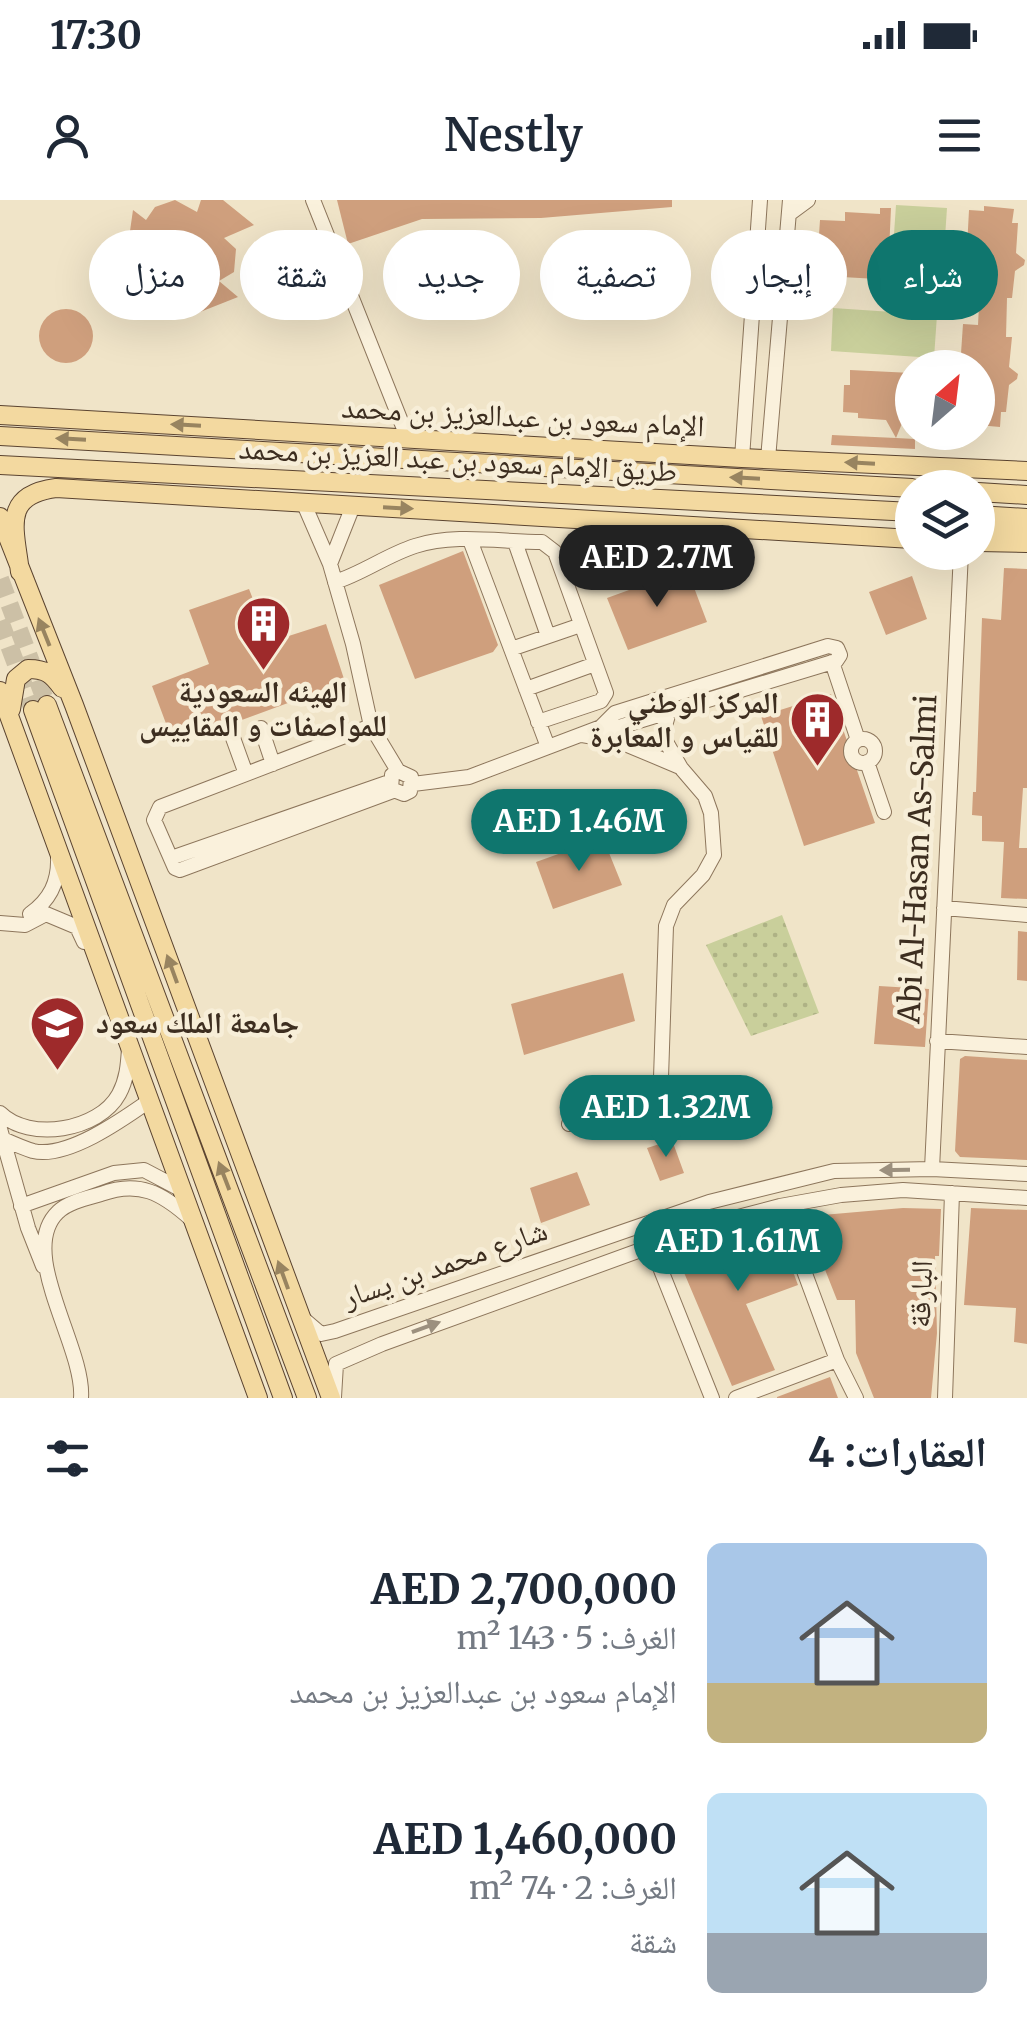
<!DOCTYPE html>
<html lang="ar">
<head>
<meta charset="utf-8">
<style>
	body { margin:0; font-family:Merriweather,"Noto Naskh Arabic",serif; background:#f6f6f7; color:#1f2937; direction:rtl; height:100vh; display:flex; flex-direction:column; font-size:38px; white-space:nowrap }
	* { box-sizing:border-box; margin:0 }
	p { font-size:32px; color:#747a83 }
	.icon { flex:none; width:55px; height:55px; fill:none; stroke:currentColor; stroke-width:2; stroke-linecap:round; stroke-linejoin:round }
	.map { position:relative; height:1198px; overflow:hidden; direction:ltr }
	.panel { display:flex; flex-direction:column; background:#fff; flex:1 }
	.panel>* { flex:none }
	.guide { position:absolute; left:30px; top:30px; width:968px; height:90px; direction:rtl; display:flex; gap:20px }
	.needle { width:65px; rotate:28deg }
	.buttons { position:absolute; left:895px; top:150px; display:grid; gap:20px }
	.buttons a { display:grid; place-items:center; width:100px; height:100px; border-radius:50%; background:#fff; box-shadow:0 10px 40px #0002; font-size:50px }
	.price { position:absolute; translate:-50% -85px; padding:0 22px; border-radius:35px; background:#0f766e; color:#fff; font-size:32px; line-height:65px; filter:drop-shadow(0 2px 5px #0008) }
	.price::after { content:''; position:absolute; left:50%; top:60px; width:30px; height:22px; margin-left:-15px; background:inherit; clip-path:polygon(0 0,100% 0,50% 100%) }
	.price.active { background:#222; color:#fff }
	ul { padding:0; list-style:none }
	li { display:flex; align-items:center; gap:30px; height:250px; padding:0 40px }
	li span { display:grid; place-items:center; flex:none; width:280px; height:200px; border-radius:15px; color:#555 }
	li>.icon { margin-inline-start:auto }
	span .icon { width:120px; height:120px; fill:#fffc; stroke-width:1 }
	li b { font-size:42px }
	h2 { display:flex; justify-content:space-between; align-items:center; height:120px; padding:0 40px; font-size:42px }
	.pill { padding:0 35px; border-radius:45px; background:#fff; box-shadow:0 10px 40px #0002; font-size:35px; line-height:90px }
	.pill.active { background:#0f766e; color:#fff }
	.status { display:flex; justify-content:space-between; align-items:center; height:70px; padding:0 50px; background:#fff; direction:ltr }
	.status svg { height:28px; fill:currentColor }
	header { display:flex; justify-content:space-between; align-items:center; height:130px; padding:0 40px; background:#fff; font-size:45px; font-weight:600 }
	.map>svg:first-child { display:block }
</style>
</head>
<body>
<div class="status"><b>17:30</b><svg viewBox="0 0 49 12"><path d="M0 12V9h3v3zM5 12V6h3v6zM10 12V3h3v9zM15 12V0h3v12zM26 1h20v11H26zM47 4h2v5h-2z"/></svg></div>
<header><svg class="icon" aria-label="menu" viewBox="0 0 24 24"><path d="M4 6h16M4 12h16M4 18h16"/></svg>Nestly<svg class="icon" aria-label="person" viewBox="0 0 24 24"><circle cx="12" cy="8" r="4"/><path d="M4 21q1-7 8-7t8 7"/></svg></header>
<div class="map">
<svg width="1027" height="1198" viewBox="0 0 1027 1198">
	<defs>
		<pattern id="garden-dots" width="8" height="8" patternUnits="userSpaceOnUse" patternTransform="scale(2.5)"><rect width="8" height="8" fill="#c9cf9b"/><path d="M2 2h.1M6 6h.1" fill="none" stroke="#aeb285" stroke-width="1.8" stroke-linecap="round"/></pattern>
	</defs>
	<rect width="100%" height="100%" fill="#f0e4c8"/>
	<path fill="#c9cf9b" d="M 896,5 L 947,8 L 940,111 L 889,107 Z
		M 833,108 L 937,115 L 934,158 L 831,151 Z"/>
	<path fill="url(#garden-dots)" d="M 782,715 L 819,813 L 751,836 L 706,745 Z"/>
	<path fill="#cf9f7d" d="M 175,0 L 197,12 L 201,0 L 223,0 L 254,25 L 224,38 L 236,49 L 234,72 L 219,81 L 238,97 L 185,118 L 187,87 L 173,89 L 164,99 L 142,84 L 151,63 L 124,73 L 133,10 L 146,20 L 155,7 Z
		M 337,0 L 672,0 L 672,7 L 541,18 L 422,19 L 348,44 Z
		M 984,6 L 1014,9 L 1012,23 L 1018,23 L 1016,53 L 1025,60 L 1024,65 L 1015,71 L 1012,98 L 1007,98 L 1006,137 L 1012,137 L 1009,167 L 1018,174 L 1017,179 L 1009,185 L 1006,212 L 1001,212 L 1000,227 L 978,225 L 978,168 L 960,168 L 963,124 L 978,125 L 979,105 L 964,104 L 969,10 L 984,11 Z
		M 880,8 L 891,8 L 887,96 L 876,96 L 877,79 L 825,76 L 824,94 L 815,93 L 820,20 L 845,21 L 845,12 L 880,14 Z
		M39 136a27 27 0 1 1 54 0a27 27 0 1 1-54 0Z
		M 850,170 L 912,173 L 912,221 L 903,221 L 896,238 L 915,239 L 915,249 L 831,245 L 832,235 L 896,238 L 886,220 L 858,218 L 858,213 L 843,212 L 844,185 L 850,185 Z
		M 463,351 L 498,445 L 493,452 L 415,479 L 379,385 Z
		M 1004,368 L 1027,369 L 1027,588 L 1023,588 L 1019,648 L 1027,648 L 1027,699 L 1001,698 L 1004,642 L 982,641 L 982,616 L 972,615 L 973,592 L 976,592 L 982,418 L 1001,420 Z
		M 687,369 L 707,422 L 628,450 L 607,398 Z
		M 912,376 L 927,419 L 886,435 L 869,392 Z
		M 249,389 L 270,442 L 326,424 L 345,482 L 174,545 L 152,486 L 209,464 L 189,410 Z
		M 831,494 L 875,623 L 804,646 L 761,516 Z
		M 603,638 L 622,685 L 553,709 L 536,662 Z
		M 1018,731 L 1027,732 L 1027,781 L 1017,780 Z
		M 623,773 L 635,821 L 524,855 L 511,804 Z
		M 879,786 L 929,789 L 925,847 L 874,844 Z
		M 965,856 L 1027,860 L 1027,960 L 960,957 L 955,951 L 960,859 Z
		M 672,940 L 684,973 L 660,981 L 647,948 Z
		M 577,972 L 590,1005 L 541,1023 L 530,988 Z
		M 903,1008 L 941,1009 L 939,1056 L 935,1056 L 937,1133 L 931,1198 L 874,1198 L 856,1153 L 855,1100 L 837,1100 L 820,1057 L 811,1016 Z
		M 971,1008 L 1027,1010 L 1027,1144 L 1014,1142 L 1016,1108 L 964,1105 Z
		M 759,1026 L 776,1026 L 798,1085 L 746,1104 L 775,1170 L 732,1186 L 677,1056 Z
		M 830,1177 L 838,1198 L 777,1198 L 777,1197 Z"/>
	<g fill="none" stroke-linecap="round" stroke-linejoin="round">
		<path stroke="#ccc0a6" stroke-width="18" stroke-dasharray="18 9" stroke-linecap="butt" d="M 0,379 L 47,505
			M 0,421 L 33,510"/>
		<defs>
			<path id="minor" d="M 313,0 L 408,239
				M 789,14 L 808,0
				M 742,258 L 760,0
				M 768,259 L 790,0
				M 304,304 L 330,364 L 353,444 L 371,526 L 398,571 L 411,577 L 410,591 L 404,594 L 391,589 L 392,575 L 398,571
				M 470,340 L 548,547
				M 515,342 L 548,436
				M 330,364 L 353,306
				M 335,382 C 363,373 387,355 415,346 C 455,333 501,342 542,342 L 555,352 L 558,360 L 606,493 L 601,501 L 538,522
				M 511,449 L 581,425
				M 832,462 L 858,540
				M 526,489 L 595,464
				M 371,526 L 160,607 L 154,620 L 175,668 L 180,670 L 393,591
				M 261,528 L 273,564
				M 582,535 L 618,541 L 680,567
				M 233,538 L 246,574
				M851 551a12 12 0 1 1 24 0a12 12 0 1 1-24 0Z
				M 867,562 L 884,612
				M 413,584 L 469,577 L 601,527 L 619,527 L 836,461 L 840,455 L 837,448 L 828,446 L 615,513 L 601,527
				M 171,658 L 389,582
				M 944,708 L 1027,715
				M 30,714 C 50,700 59,682 58,657
				M 0,723 L 25,725 L 46,714 L 77,727 L 84,742
				M 937,841 L 1027,847
				M 0,913 C 29,942 99,931 119,894 C 127,879 128,865 129,848
				M 569,924 C 598,916 651,912 661,878 L 666,726 L 674,705 L 703,675 L 714,655 L 711,613 L 705,596 L 681,568 L 665,540 L 664,529 L 669,512
				M 0,929 L 28,1028 L 43,1066
				M 3,939 C 12,943 23,948 33,951 C 67,959 122,920 149,901
				M 932,969 L 961,352
				M 21,1006 L 114,973 L 144,970 L 182,990
				M 780,1006 L 837,1160 L 856,1198
				M 651,1045 L 712,1198
				M 300,1116 L 321,1134 L 335,1131 L 709,1002 L 834,971 L 932,969 L 1027,974
				M 334,1197 L 336,1164 L 382,1144 L 715,1023 L 780,1006 L 841,995 L 903,990 L 1027,998
				M 81,1198 C 85,1147 16,1052 58,1012 C 68,1002 87,998 101,994 C 139,980 162,993 191,1019
				M 736,1198 L 837,1160
				M 945,1198 L 952,993"/>
			<path id="major" d="M 0,215 L 742,258 L 1027,271
				M 0,236 L 912,288
				M 0,265 L 912,312
				M 978,292 L 1027,295
				M 978,315 L 1027,318
				M 0,317 L 74,505 L 331,1198
				M 978,327 L 1027,333
				M 978,342 L 1027,343
				M 20,372 C 15,329 1,295 56,288 L 912,339
				M 0,491 L 258,1198
				M 47,505 L 307,1198
				M 11,509 L 16,479 L 28,469 C 46,469 52,474 62,488
				M 33,510 L 283,1198"/>
		</defs>
		<use href="#minor" stroke="#8d765c" stroke-width="16"/>
		<use href="#major" stroke="#5b4430" stroke-width="20"/>
		<use href="#minor" stroke="#faf1dc" stroke-width="14"/>
		<use href="#major" stroke="#f3d9a0" stroke-width="18"/>
	</g>
	<defs><path id="oneway-solid" d="M-6-.8H1V-3.2L6.5 0L1 3.2V.8H-6Z" transform="scale(2.5)"/></defs>
	<g fill="#988460">
		<use href="#oneway-solid" transform="translate(186 225) rotate(-177)"/>
		<use href="#oneway-solid" transform="translate(71 239) rotate(-177)"/>
		<use href="#oneway-solid" transform="translate(860 263) rotate(-177)"/>
		<use href="#oneway-solid" transform="translate(745 278) rotate(-177)"/>
		<use href="#oneway-solid" transform="translate(398 308) rotate(3)"/>
		<use href="#oneway-solid" transform="translate(44 432) rotate(-112)"/>
		<use href="#oneway-solid" transform="translate(172 769) rotate(-110)"/>
		<use href="#oneway-solid" transform="translate(224 976) rotate(-111)"/>
		<use href="#oneway-solid" transform="translate(283 1075) rotate(-110)"/>
	</g>
	<g fill="#9c907e">
		<use href="#oneway-solid" transform="translate(895 970) rotate(179)"/>
		<use href="#oneway-solid" transform="translate(426 1127) rotate(-20)"/>
	</g>
	<defs>
		<symbol id="building-pin" viewBox="-11 -11 22 30"><path d="M0 17L-7.5 6A9.5 9.5 0 1 1 7.5 6Z" fill="#9e2a2b" stroke="#f7eed8"/><path d="M-4-6H4V6H1V3H-1V6H-4ZM-2.5-4.3h1.7v1.8h-1.7ZM.8-4.3h1.7v1.8H.8ZM-2.5-1h1.7V.8h-1.7ZM.8-1h1.7V.8H.8Z" fill="#fff"/></symbol>
		<symbol id="university-pin" viewBox="-11 -11 22 30"><path d="M0 17L-7.5 6A9.5 9.5 0 1 1 7.5 6Z" fill="#9e2a2b" stroke="#f7eed8"/><path d="M0-5L7-2L0 1L-7-2ZM-4 1L0 2.5L4 1V4Q0 6-4 4Z" fill="#fff"/></symbol>
	</defs>
	<g fill-rule="evenodd">
		<use href="#building-pin" x="232" y="392" width="63" height="86"/>
		<use href="#building-pin" x="786" y="488" width="63" height="86"/>
		<use href="#university-pin" x="26" y="792" width="63" height="86"/>
	</g>
	<g text-anchor="middle" stroke-width="9" stroke-linejoin="round" paint-order="stroke">
		<g font-size="30" fill="#3d2e20" stroke="#f7eed8">
			<text transform="translate(523 217) rotate(3)" y="10">الإمام سعود بن عبدالعزيز بن محمد</text>
			<text transform="translate(458 260) rotate(3)" y="10">طريق الإمام سعود بن عبد العزيز بن محمد</text>
			<text transform="translate(918 659) rotate(-87)" y="10">Abi Al-Hasan As-Salmi</text>
			<text transform="translate(445 1064) rotate(-19)" y="10">شارع محمد بن يسار</text>
			<text transform="translate(921 1094) rotate(-88)" y="10">البارقة</text>
		</g>
		<g font-size="30" font-weight="bold" fill="#3d2e20" stroke="#f7eed8">
			<text x="263" y="502">الهيئه السعودية<tspan x="263" dy="34">للمواصفات و المقاييس</tspan></text>
			<text x="779" y="513" text-anchor="end">المركز الوطني<tspan x="779" dy="34">للقياس و المعابرة</tspan></text>
			<text x="96" y="833" text-anchor="start">جامعة الملك سعود</text>
		</g>
	</g>
</svg>
<div class="buttons">
<a><svg class="needle" viewBox="-14 -14 28 28"><path d="M0-13l5 13h-10z" fill="#e53935"/><path d="M0 13l5-13h-10z" fill="#747a83"/></svg></a>
<a><svg class="icon" aria-label="layers" viewBox="0 0 24 24"><path d="M12 4l9 5-9 5-9-5zM3 14l9 5 9-5"/></svg></a>
</div>
<b class="price active" style="left:657px;top:410px">AED 2.7M</b>
<b class="price" style="left:579px;top:674px">AED 1.46M</b>
<b class="price" style="left:666px;top:960px">AED 1.32M</b>
<b class="price" style="left:738px;top:1094px">AED 1.61M</b>
<div class="guide">
<a class="pill active">شراء</a>
<a class="pill">إيجار</a>
<a class="pill">تصفية</a>
<a class="pill">جديد</a>
<a class="pill">شقة</a>
<a class="pill">منزل</a>
</div>
</div>
<section class="panel">
<h2>العقارات: 4<svg class="icon" aria-label="filters" viewBox="0 0 24 24"><path d="M4 7h16M4 17h16"/><circle cx="9" cy="7" r="2"/><circle cx="15" cy="17" r="2"/></svg></h2>
<ul>
<li><span style="background:linear-gradient(#a9c7e8 70%,#c2b280 0)"><svg class="icon" aria-label="home" viewBox="0 0 24 24"><path d="M3 11l9-7 9 7M6 9v11h12V9"/></svg></span><div><b>AED 2,700,000</b><p>الغرف: 5 · 143 m²</p><p>الإمام سعود بن عبدالعزيز بن محمد</p></div></li>
<li><span style="background:linear-gradient(#bfe0f5 70%,#9aa5b1 0)"><svg class="icon" aria-label="home" viewBox="0 0 24 24"><path d="M3 11l9-7 9 7M6 9v11h12V9"/></svg></span><div><b>AED 1,460,000</b><p>الغرف: 2 · 74 m²</p><p>شقة</p></div></li>
</ul>
</section>
</body>
</html>
